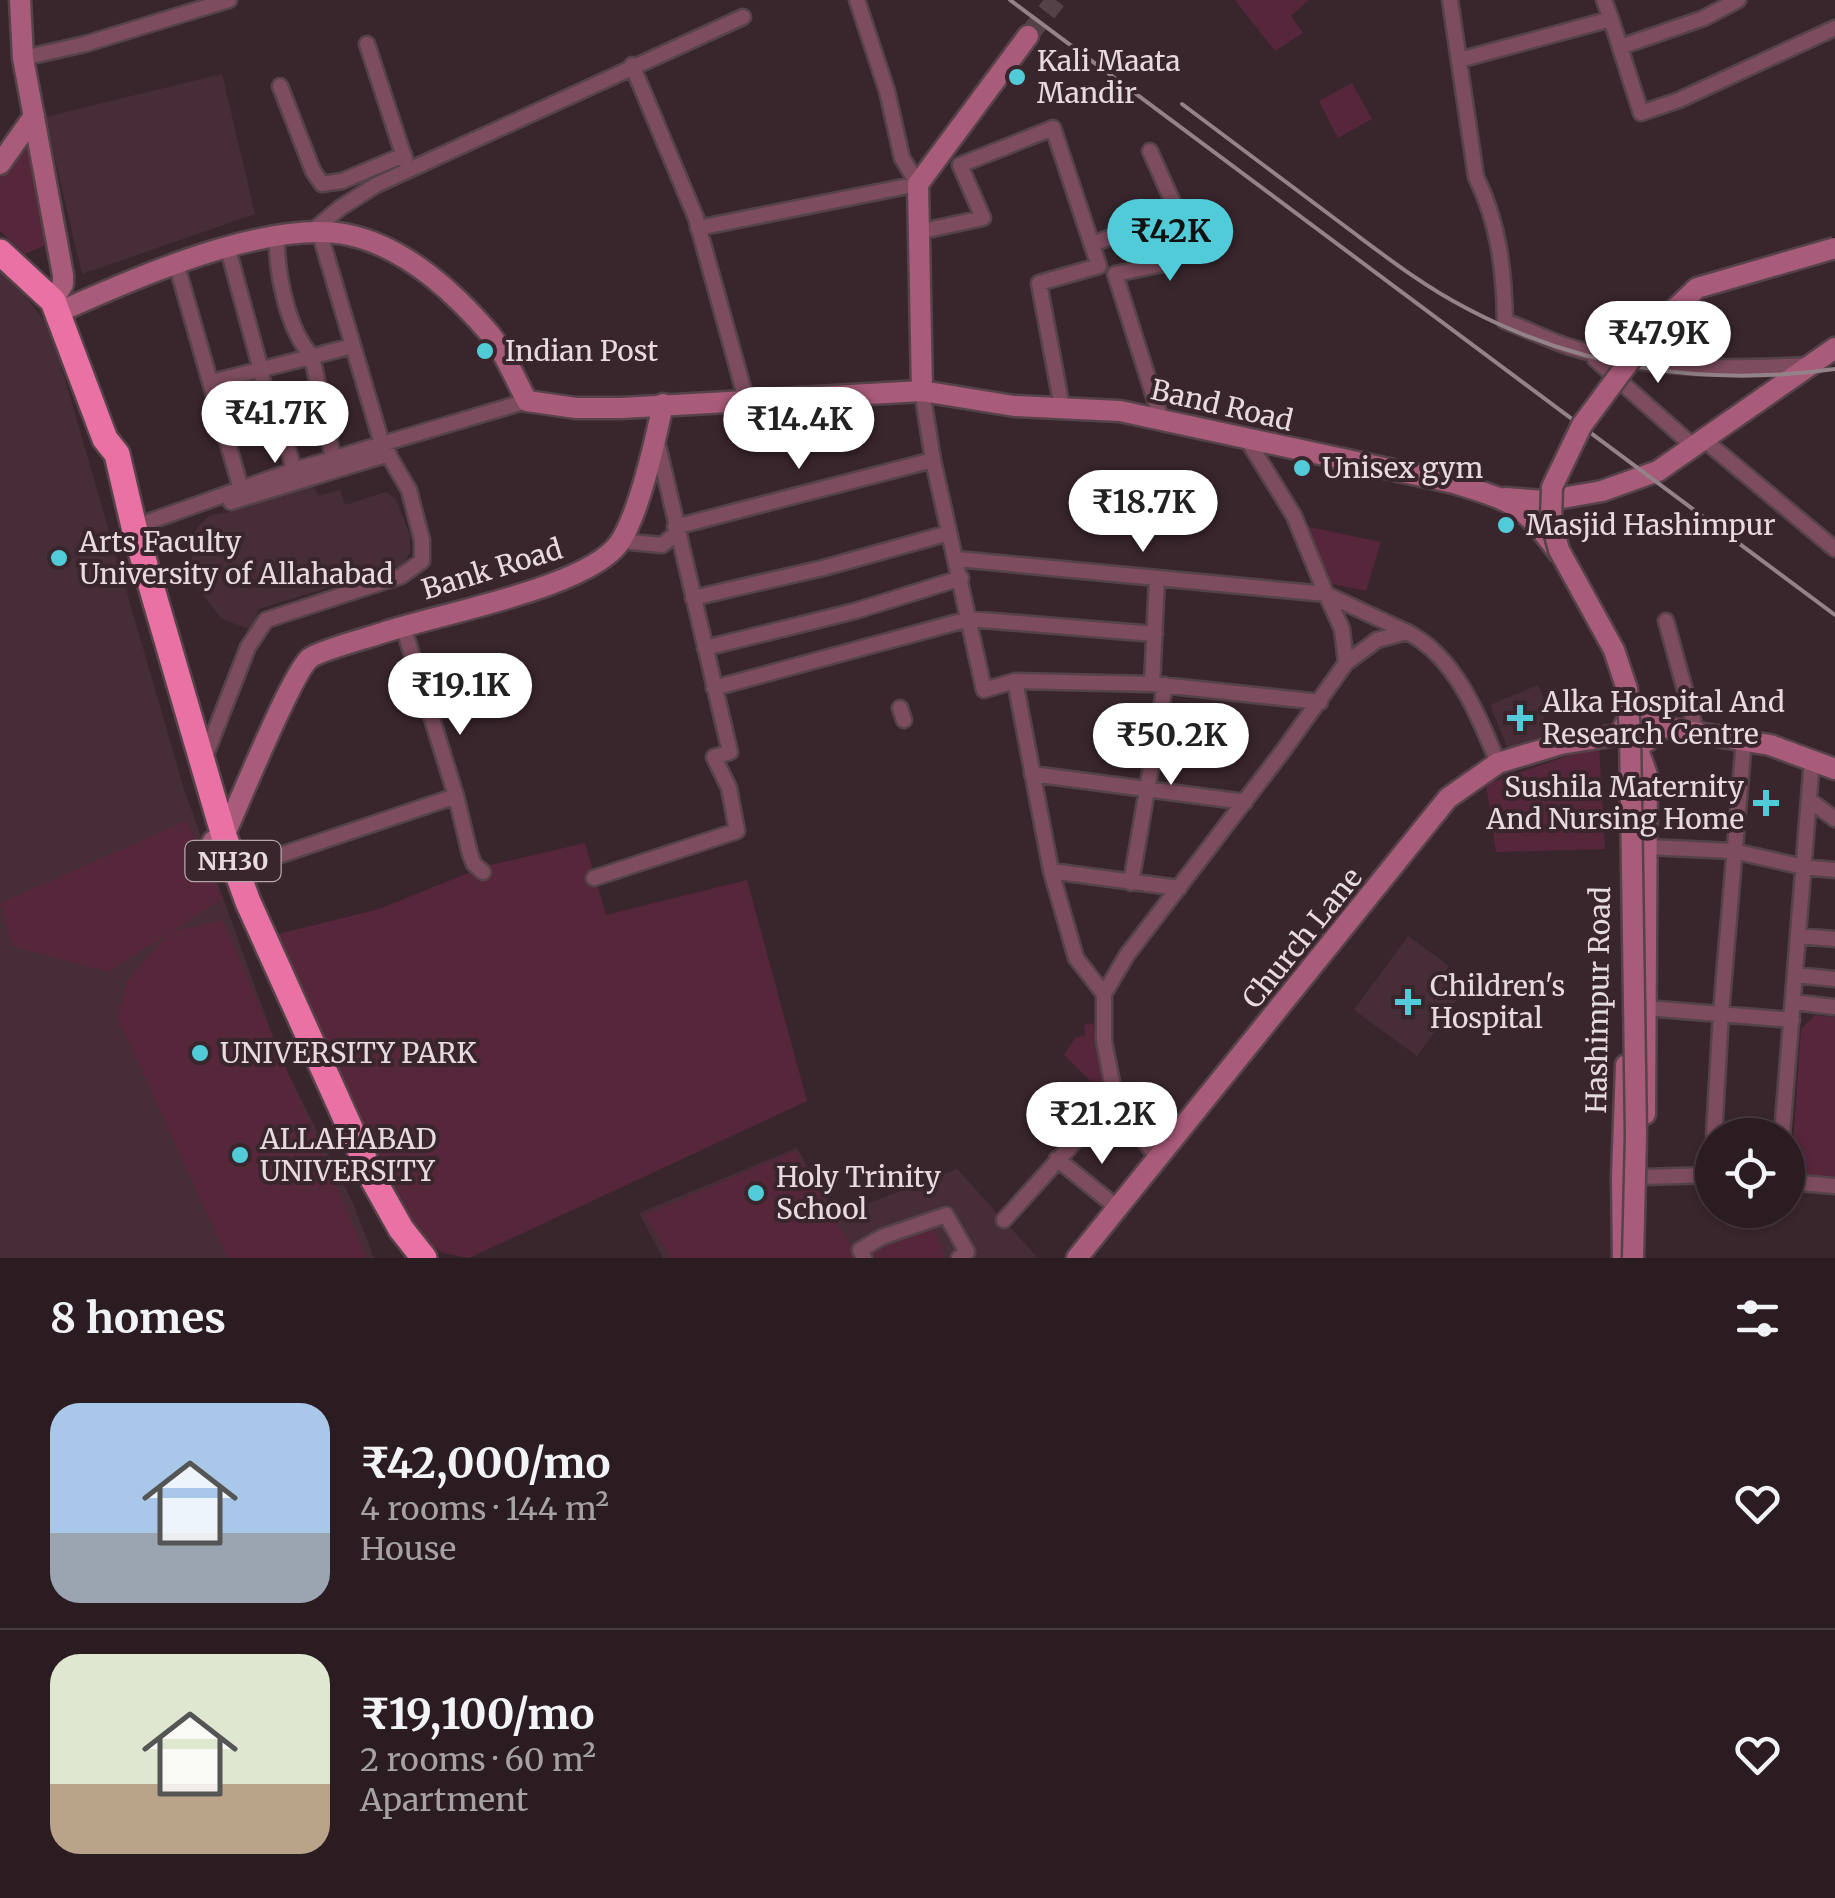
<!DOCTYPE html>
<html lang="en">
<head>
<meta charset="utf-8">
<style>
	body { margin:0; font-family:Merriweather,serif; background:#33252a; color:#f1f3f6; height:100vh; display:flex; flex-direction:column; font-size:38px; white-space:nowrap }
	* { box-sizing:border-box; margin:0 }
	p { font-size:32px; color:#a6a1a5 }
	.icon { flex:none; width:55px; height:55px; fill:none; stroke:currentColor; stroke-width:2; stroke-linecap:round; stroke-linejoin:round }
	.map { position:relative; height:1258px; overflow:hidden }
	.panel { display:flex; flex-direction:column; background:#2b1c22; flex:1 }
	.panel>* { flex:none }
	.tools { position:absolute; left:1695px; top:1118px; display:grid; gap:20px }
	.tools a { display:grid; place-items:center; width:110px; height:110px; border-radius:50%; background:#2b1c22; box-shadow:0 2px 8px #0004,0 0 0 2px #473a40; font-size:50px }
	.price { position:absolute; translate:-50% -85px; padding:0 22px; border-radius:35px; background:#fff; color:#222; font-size:32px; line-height:65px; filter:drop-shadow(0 2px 5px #0008) }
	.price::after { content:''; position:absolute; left:50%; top:60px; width:30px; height:22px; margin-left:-15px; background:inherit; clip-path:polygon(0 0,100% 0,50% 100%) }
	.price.active { background:#52cbd9; color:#111 }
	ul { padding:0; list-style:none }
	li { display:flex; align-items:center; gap:30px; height:250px; padding:0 50px }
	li+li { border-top:2px solid #473a40 }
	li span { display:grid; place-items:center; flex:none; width:280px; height:200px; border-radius:30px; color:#555 }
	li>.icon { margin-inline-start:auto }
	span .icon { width:120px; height:120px; fill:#fffc; stroke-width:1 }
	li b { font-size:42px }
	h2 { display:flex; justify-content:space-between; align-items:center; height:120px; padding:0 50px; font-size:42px }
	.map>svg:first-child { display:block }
</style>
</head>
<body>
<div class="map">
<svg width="1835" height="1258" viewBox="0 0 1835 1258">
	<rect width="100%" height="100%" fill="#39262d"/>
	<path fill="#472d37" d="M 222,74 L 255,214 L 82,274 L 45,117 Z
		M 0,263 L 50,328 L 184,789 L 281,1059 L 353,1203 L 374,1258 L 0,1258 Z
		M 310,481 L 319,496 L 340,490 L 345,505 L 386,492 L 396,499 L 410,535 L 410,552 L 404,564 L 259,609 L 252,630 L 222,619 L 200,591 L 193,573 L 191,552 L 196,529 L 210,515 L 230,512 L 243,502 Z
		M 1538,685 L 1546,703 L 1540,706 L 1550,732 L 1508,749 L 1490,705 Z
		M 1408,936 L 1449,966 L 1440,979 L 1461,994 L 1417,1056 L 1354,1010 Z
		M 797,1148 L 836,1216 L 957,1169 L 1038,1258 L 663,1258 L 639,1213 Z"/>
	<path fill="#56263a" d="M 1235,0 L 1309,0 L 1291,16 L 1303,33 L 1275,51 Z
		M 1352,83 L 1372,119 L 1338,138 L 1319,101 Z
		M 24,125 L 46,245 L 25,254 L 0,231 L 0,156 Z
		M 1304,526 L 1381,542 L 1366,591 L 1327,583 Z
		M 1599,745 L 1605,849 L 1496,852 L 1486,784 Z
		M 186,821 L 223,898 L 171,932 L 223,920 L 367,1258 L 227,1258 L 118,1019 L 127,981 L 168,934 L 108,972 L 12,946 L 0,903 Z
		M 585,843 L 606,915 L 747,880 L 807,1101 L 469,1258 L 443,1253 L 411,1233 L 270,936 L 379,909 L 486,866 Z
		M 1815,1015 L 1835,1017 L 1835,1179 L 1803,1176 L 1791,1169 L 1801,1029 Z
		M 1093,1023 L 1094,1027 L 1105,1095 L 1064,1055 L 1076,1037 L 1085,1036 L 1084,1025 Z
		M 795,1151 L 858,1258 L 671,1258 L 644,1215 Z
		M 933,1224 L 945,1258 L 872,1258 L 868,1249 Z"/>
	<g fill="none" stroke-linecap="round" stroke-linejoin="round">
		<path stroke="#534148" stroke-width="20" stroke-dasharray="20 10" stroke-linecap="butt" d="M 1028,36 L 1056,0"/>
		<defs>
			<path id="street" d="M 1450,0 L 1476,177 C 1499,224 1504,270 1505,321 C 1527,329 1548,340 1570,347 C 1648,371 1730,369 1810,365
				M 1604,0 L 1611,19
				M 367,44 L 405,160
				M 1620,47 L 1704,18 L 1738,0
				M 23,58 L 85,44 L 229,0
				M 1459,60 L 1611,19 L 1641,113 L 1679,100 L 1835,28
				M 632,65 L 696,218 L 746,399
				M 280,86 L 313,171 L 322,184 L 342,181 L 404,155
				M 1150,151 L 1175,207 L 1163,264 L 1115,274 L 1161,419
				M 698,228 L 918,184 L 902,158 L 887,91 L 857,0
				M 311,232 L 340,208 L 376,185 L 743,17
				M 918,232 L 983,218 L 960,165 L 1053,128 L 1099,266 L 1039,283 L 1062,408
				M 277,236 C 276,271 287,330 312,356 L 333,458
				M 1092,244 L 1173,215
				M 228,249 L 261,370 L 269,418 L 286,442 L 294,470
				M 176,263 L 241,489
				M 1595,359 L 1693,446
				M 212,382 L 353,346
				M 922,391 L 933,460 L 984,690 L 1015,681 L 1152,684 L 1320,702
				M 1703,439 L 1835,549
				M 1248,441 L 1294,516 L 1326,594 L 1407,632
				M 231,502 L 389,454
				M 134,527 L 294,470 L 527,401
				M 675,527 L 933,460
				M 620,541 L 662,545 L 677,533
				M 957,559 L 1326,594 L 1342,629 L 1346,663
				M 693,598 L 823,568 L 949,533
				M 1666,621 L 1697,734
				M 403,626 L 456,796 L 470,854 L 474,864 L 483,872
				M 705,648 L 855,611 L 961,578
				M 1015,681 L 1051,871 L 1076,958 L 1104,994
				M 1152,684 L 1157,578
				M 714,688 L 969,619 L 1155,634
				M 900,708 L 904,720
				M 205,757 L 248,647 L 266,620 L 401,576 L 422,561 L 422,540 L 409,490 L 382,444 L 320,234
				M 1032,774 L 1245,802
				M 1809,800 L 1835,819
				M 1647,847 L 1733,851 L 1804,867 L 1835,870
				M 236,870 L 456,796
				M 1051,871 L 1179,888
				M 594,878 L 737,831 L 729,788 L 714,757 L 730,752 L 657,441
				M 1131,883 L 1165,685
				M 1798,936 L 1835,939
				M 1795,975 L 1835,979
				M 1793,1002 L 1835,1007
				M 1646,1008 L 1792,1020
				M 1714,1135 L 1721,1013 L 1744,740
				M 1782,1135 L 1812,760
				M 1057,1159 L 1119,1209
				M 1159,1159 L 1125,1118 L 1115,1097 L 1104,1041 L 1104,994 L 1127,955 L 1283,751 L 1346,663 L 1377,640 L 1407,632 C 1455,656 1479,716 1498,763
				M 1644,1177 L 1712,1175
				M 1788,1182 L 1835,1186
				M 1004,1220 L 1115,1097
				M 864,1258 L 860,1250 L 882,1237 L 946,1215 L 967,1252 L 959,1258"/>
			<path id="secondary" d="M 20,0 L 23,58 L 63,275 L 63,284 L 53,301
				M 0,164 L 34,116
				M 59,312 C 132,279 269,218 349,235 C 405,247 454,292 490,334 C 505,353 515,379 527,401 L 576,408 L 621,408 L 922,391 L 1014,406 L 1120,411 L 1454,483 C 1510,501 1522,502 1558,552
				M 922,391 L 918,184 L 1028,36
				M 1505,498 L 1545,501 L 1602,491 L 1658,471 L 1835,348
				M 1651,725 L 1770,745 L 1835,769
				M 1636,744 L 1647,741 L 1652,733 L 1650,723 L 1639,716 L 1627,720 L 1623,729 L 1625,738 L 1636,744 L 1647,775 L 1645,1114
				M 213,841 L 224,836 C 238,806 292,672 310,658 C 321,650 367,638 382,633 C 437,614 589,588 620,542 C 640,511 655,442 663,404
				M 1077,1258 L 1448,798 L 1498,763 L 1561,744 L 1623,734
				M 1623,1258 L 1622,1177 L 1626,1065"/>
			<path id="highway" d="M 0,252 L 53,301 L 105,439 L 117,454 L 134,527 L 224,836 L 248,902 L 374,1181 L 401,1229 L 424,1258"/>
		</defs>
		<use href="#street" stroke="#554349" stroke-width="19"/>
		<use href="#secondary" stroke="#554349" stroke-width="25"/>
		<use href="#highway" stroke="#554349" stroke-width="30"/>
		<use href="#street" stroke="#7d4c5e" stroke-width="14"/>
		<use href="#secondary" stroke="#a95b7a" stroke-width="20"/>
		<use href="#highway" stroke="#ea71a3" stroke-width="25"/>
		<path stroke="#938389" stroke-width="4" d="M 1010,0 L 1835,615
			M 1182,104 C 1237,145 1291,186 1346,227 C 1385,256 1423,286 1466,308 C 1581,369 1708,387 1835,369"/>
		<defs>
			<path id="secondary-bridge" d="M 1633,1258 L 1636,1135 L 1630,733 L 1627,689 L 1614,650 L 1559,550 L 1551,520 L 1552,487 L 1582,425 L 1651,332 L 1697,288 L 1835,248"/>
		</defs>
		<use href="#secondary-bridge" stroke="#554349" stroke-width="25" stroke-linecap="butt"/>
		<use href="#secondary-bridge" stroke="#a95b7a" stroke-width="20"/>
	</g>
	<g fill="#52cbd9" stroke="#39262d" stroke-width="4">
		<circle cx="1017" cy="77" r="10"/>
		<circle cx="485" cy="351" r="10"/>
		<circle cx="1302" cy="468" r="10"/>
		<circle cx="1506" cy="525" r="10"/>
		<circle cx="59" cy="558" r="10"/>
		<path d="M1515 703h10v10h10v10h-10v10h-10v-10h-10v-10h10z"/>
		<path d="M1761 788h10v10h10v10h-10v10h-10v-10h-10v-10h10z"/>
		<path d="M1403 987h10v10h10v10h-10v10h-10v-10h-10v-10h10z"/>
		<circle cx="200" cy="1053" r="10"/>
		<circle cx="240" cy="1155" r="10"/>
		<circle cx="756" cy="1193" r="10"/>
	</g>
	<g text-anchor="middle" stroke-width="8" stroke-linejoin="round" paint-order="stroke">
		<rect fill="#39262d" stroke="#b4a5aa" stroke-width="2.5" x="185.5" y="841" width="95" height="40" rx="8"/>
		<g font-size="25" font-weight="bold" fill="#e8dbdf">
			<text x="233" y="870">NH30</text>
		</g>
		<g font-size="28" fill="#e8dbdf" stroke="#39262d" text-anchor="start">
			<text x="1037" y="71">Kali Maata<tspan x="1037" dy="32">Mandir</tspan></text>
			<text x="505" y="361">Indian Post</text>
			<text x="1322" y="478">Unisex gym</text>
			<text x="1526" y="535">Masjid Hashimpur</text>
			<text x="79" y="552">Arts Faculty<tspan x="79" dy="32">University of Allahabad</tspan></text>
			<text x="1542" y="712">Alka Hospital And<tspan x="1542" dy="32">Research Centre</tspan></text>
			<text x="1744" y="797" text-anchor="end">Sushila Maternity<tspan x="1744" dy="32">And Nursing Home</tspan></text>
			<text x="1430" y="996">Children's<tspan x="1430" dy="32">Hospital</tspan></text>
			<text x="220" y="1063">UNIVERSITY PARK</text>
			<text x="260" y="1149">ALLAHABAD<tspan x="260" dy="32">UNIVERSITY</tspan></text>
			<text x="776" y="1187">Holy Trinity<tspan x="776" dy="32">School</tspan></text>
		</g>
		<g font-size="28" fill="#e8dbdf" stroke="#39262d">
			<text transform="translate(1222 405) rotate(13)" y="10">Band Road</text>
			<text transform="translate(492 569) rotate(-17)" y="10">Bank Road</text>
			<text transform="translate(1302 938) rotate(-51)" y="10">Church Lane</text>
			<text transform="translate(1598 1000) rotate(-89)" y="10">Hashimpur Road</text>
		</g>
	</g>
</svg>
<div class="tools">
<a><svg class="icon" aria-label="locate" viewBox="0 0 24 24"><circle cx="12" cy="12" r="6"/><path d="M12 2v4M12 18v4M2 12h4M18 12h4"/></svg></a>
</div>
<b class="price active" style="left:1170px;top:284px">₹42K</b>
<b class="price" style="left:1658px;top:386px">₹47.9K</b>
<b class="price" style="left:275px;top:466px">₹41.7K</b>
<b class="price" style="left:799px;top:472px">₹14.4K</b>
<b class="price" style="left:1143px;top:555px">₹18.7K</b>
<b class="price" style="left:460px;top:738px">₹19.1K</b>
<b class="price" style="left:1171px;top:788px">₹50.2K</b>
<b class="price" style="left:1102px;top:1167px">₹21.2K</b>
</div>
<section class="panel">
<h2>8 homes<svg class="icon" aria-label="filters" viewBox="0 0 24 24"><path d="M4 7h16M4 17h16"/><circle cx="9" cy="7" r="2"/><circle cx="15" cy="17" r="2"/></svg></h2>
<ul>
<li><span style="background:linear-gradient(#a9c7e8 65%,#9aa5b1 0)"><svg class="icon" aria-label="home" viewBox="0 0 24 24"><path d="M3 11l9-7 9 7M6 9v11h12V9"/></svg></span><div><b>₹42,000/mo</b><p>4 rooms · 144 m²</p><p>House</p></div><svg class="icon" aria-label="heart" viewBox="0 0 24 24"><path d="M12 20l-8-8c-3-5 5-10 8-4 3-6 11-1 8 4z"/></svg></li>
<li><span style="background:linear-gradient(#dfe7d0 65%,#b9a48a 0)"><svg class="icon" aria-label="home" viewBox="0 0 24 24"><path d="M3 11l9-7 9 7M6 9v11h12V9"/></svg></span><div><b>₹19,100/mo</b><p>2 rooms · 60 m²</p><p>Apartment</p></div><svg class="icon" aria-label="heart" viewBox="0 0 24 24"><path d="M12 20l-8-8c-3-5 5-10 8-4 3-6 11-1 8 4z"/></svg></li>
</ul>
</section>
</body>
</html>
